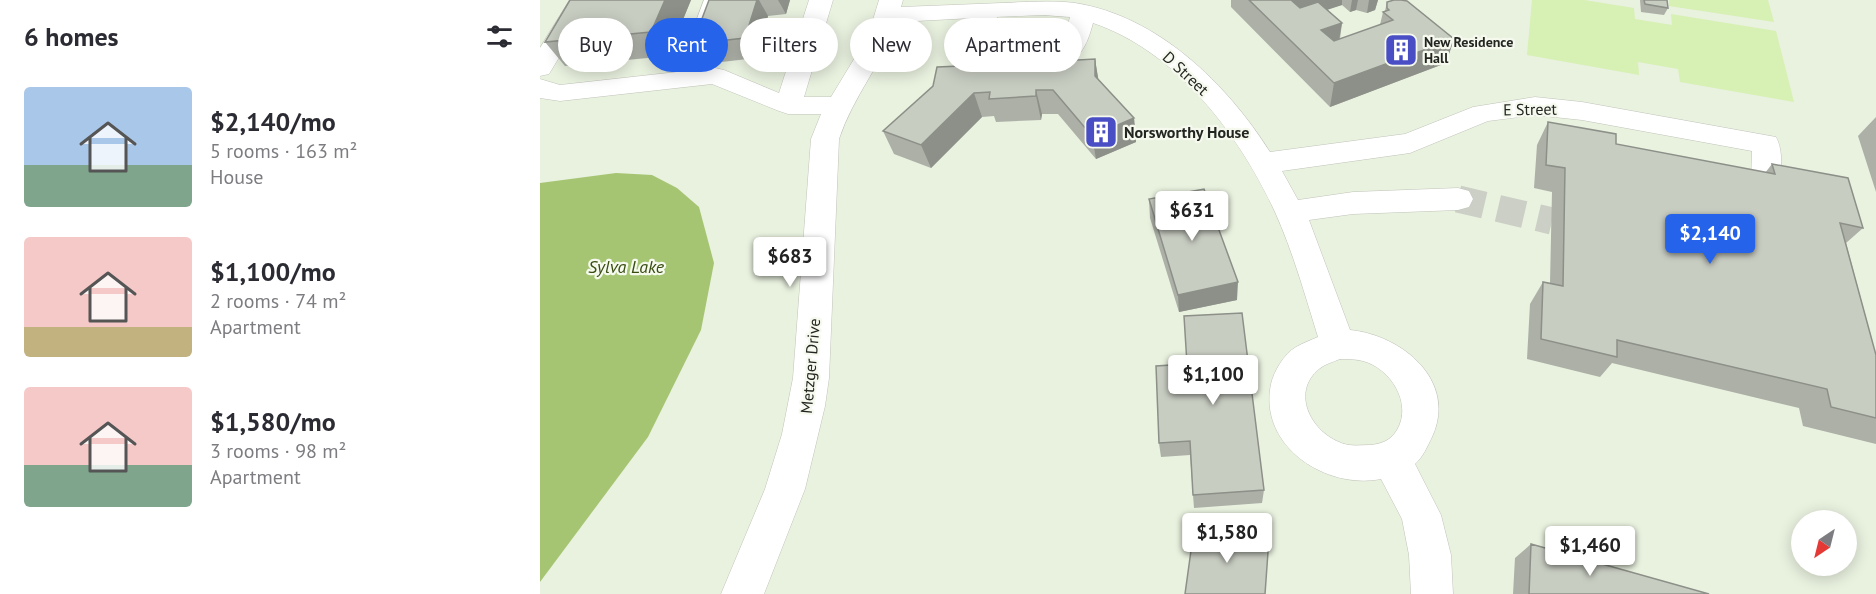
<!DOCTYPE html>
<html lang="en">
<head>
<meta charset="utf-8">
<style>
	body { margin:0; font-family:"PT Sans",sans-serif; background:#f2f2f3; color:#2b2b33; height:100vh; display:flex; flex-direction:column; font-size:22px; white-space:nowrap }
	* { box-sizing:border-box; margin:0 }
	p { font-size:20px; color:#7c7c81 }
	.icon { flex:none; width:33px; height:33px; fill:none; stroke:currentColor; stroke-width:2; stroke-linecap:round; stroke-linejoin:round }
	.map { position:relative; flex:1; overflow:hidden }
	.side { display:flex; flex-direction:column; background:#fff; width:540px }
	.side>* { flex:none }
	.guide { position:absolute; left:18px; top:18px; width:570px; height:54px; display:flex; gap:12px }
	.needle { width:39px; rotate:215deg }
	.fabs { position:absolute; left:1251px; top:510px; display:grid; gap:12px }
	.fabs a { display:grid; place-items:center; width:66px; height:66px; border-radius:50%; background:#fff; box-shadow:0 3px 15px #0003; font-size:30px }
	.price { position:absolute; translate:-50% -51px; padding:0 14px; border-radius:6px; background:#fff; color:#222; font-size:20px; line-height:39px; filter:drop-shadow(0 2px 3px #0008) }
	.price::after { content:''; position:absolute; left:50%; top:36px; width:18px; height:14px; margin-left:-9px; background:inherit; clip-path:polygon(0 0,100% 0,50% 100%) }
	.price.current { background:#2563eb; color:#fff }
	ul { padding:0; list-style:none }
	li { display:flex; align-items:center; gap:18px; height:150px; padding:0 24px }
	li span { display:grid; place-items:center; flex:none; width:168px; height:120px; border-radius:6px; color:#555 }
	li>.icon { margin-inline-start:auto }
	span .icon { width:72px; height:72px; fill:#fffc; stroke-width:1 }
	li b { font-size:26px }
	h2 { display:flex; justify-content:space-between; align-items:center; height:72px; padding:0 24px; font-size:26px }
	.chip { padding:0 21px; border-radius:27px; background:#fff; box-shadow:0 3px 15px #0003; font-size:21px; line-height:54px }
	.chip.current { background:#2563eb; color:#fff }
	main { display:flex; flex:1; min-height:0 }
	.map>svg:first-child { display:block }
</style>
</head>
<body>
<main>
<section class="side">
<h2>6 homes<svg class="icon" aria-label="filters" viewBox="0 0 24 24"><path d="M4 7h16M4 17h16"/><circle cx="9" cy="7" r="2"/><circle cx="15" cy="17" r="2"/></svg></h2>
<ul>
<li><span style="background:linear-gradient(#a9c7e8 65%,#7fa58c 0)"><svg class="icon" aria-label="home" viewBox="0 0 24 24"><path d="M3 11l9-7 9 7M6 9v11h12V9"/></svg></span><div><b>$2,140/mo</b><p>5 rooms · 163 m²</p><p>House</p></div></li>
<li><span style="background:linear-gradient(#f6c9c9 75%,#c2b280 0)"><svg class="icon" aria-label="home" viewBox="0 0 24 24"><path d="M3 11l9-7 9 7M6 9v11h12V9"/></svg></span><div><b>$1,100/mo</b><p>2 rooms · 74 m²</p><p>Apartment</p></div></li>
<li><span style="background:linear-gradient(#f6c9c9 65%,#7fa58c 0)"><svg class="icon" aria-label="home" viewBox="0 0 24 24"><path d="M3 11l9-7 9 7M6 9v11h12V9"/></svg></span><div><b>$1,580/mo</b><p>3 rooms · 98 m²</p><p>Apartment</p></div></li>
</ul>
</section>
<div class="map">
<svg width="1336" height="594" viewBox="0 0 1336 594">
	<rect width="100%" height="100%" fill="#f5f9ee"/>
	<path fill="#e9f1df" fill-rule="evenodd" d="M 0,0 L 1336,0 L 1336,594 L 0,594 ZM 1262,520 L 1306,520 L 1306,566 L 1262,566 Z"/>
	<path fill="#d7f0b3" d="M 992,0 L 1044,0 L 1094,8 L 1095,19 L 1132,25 L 1131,14 L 1236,31 L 1254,102 L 1140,82 L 1138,69 L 1098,62 L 1099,75 L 987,55 Z
		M 1129,0 L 1228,0 L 1234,22 L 1129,6 Z"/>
	<path fill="#a5c572" d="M 76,173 L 112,175 L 137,188 L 159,207 L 174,263 L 161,330 L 108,437 L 0,582 L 0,183 Z"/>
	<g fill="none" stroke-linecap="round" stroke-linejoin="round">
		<path stroke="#cbcfc5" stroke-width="27" stroke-dasharray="27 14" stroke-linecap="butt" d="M 918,199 L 1012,221"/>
		<defs>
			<path id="minor" d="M 30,0 L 54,0 L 9,74 L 0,76 L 0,48 Z
				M 164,0 L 188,0 L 164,69 L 175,68 L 184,70 L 239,93 L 269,0 L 293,0 L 264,97 L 291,97 L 328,36 L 339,0 L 363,0 L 361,7 C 395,6 428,4 462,3 C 486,2 511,0 535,3 C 618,16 687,84 730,152 L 865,134 L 933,107 L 995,97 L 1042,102 L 1236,137 C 1243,149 1243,175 1236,187 L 1226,190 L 1216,187 L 1211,180 L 1212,151 L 1042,120 L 995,115 L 948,121 L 870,153 L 742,171 L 758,200 L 813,192 L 918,188 L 929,191 L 933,199 L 929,207 L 918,210 L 813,214 L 769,220 L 810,330 C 862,335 918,381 892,437 C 887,447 883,457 875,464 L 901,515 L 911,555 L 913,594 L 871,594 L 869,555 L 862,519 L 841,479 C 786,490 718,446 731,384 C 734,371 744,354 756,347 C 763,343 771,340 778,337 C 765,295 753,252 735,212 C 699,134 636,51 553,23 C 550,34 547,44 540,53 C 516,78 435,87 427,43 L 433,18 L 358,22 C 342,63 313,97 299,139 L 289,378 L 285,406 L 265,489 L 224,594 L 181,594 L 225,489 L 242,434 L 253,378 L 271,139 L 281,114 L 248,114 L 239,111 L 172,84 L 20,101 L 0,98 L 0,79 L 20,85 L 137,72 ZM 503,15 L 530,17 C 528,24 527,33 524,39 C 511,61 474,62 455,51 L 452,38 L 457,17 ZM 800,359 C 807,359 815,359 823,361 C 850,368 873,403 857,430 C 851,440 842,444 830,445 C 819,445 809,447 799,442 C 770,430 751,392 779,369 C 785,364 793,362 800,359 Z"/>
		</defs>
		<use href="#minor" stroke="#c0c4ba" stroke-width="1"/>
		<use href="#minor" fill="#fff" fill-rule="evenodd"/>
	</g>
	<path fill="#acb0a7" d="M 151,0 L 128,56 L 25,66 L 5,42 Z
		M 169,0 L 250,0 L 246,14 L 228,16 L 216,58 L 173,63 L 167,59 L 154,40 Z
		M 691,0 L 838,0 L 835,10 L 827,13 L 816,10 L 810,12 L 802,5 L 787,9 L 802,23 L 800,39 L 840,25 L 843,12 L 845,11 L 847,2 L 914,39 L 906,63 L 790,107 L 691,7 Z
		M 1100,0 L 1127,0 L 1128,8 L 1124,15 L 1101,12 Z
		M 555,59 L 558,79 L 594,118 L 596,142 L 556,159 L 518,114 L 502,114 L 501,120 L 456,122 L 454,116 L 442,117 L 391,168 L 354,154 L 343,131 L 487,63 Z
		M 1336,117 L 1336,192 L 1318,136 Z
		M 1008,122 L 1076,144 L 1225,173 L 1232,164 L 1323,228 L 1306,243 L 1336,355 L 1336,444 L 1263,426 L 1259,408 L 1072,363 L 1060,377 L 987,359 L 990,304 L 1003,282 L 1010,283 L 1012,192 L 994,188 L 997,145 Z
		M 609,199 L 697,300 L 639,312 L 610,218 Z
		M 616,366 L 724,490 L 722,503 L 654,508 L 650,455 L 621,457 L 619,443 Z
		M 991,544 L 1169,594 L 973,594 L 975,558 Z"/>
	<path fill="#8c9088" d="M 125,0 L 151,0 L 128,56 L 111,32 Z
		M 217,0 L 219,0 L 228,16 L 216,58 L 205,38 Z
		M 238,0 L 250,0 L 246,14 Z
		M 750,0 L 802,0 L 802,5 L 748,23 Z
		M 812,0 L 818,0 L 816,10 L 810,12 Z
		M 829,0 L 838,0 L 835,10 L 827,13 Z
		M 802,23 L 798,46 L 781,30 Z
		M 914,39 L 906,63 L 790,107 L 794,83 Z
		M 555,59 L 559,83 L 555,76 Z
		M 496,90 L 502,114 L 501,120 L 496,96 Z
		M 434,93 L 442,117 L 391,168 L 381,145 Z
		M 594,118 L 596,142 L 556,159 L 552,136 Z
		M 698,282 L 697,300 L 639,312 L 638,295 Z"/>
	<path fill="#c8cdc2" stroke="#8c9088" stroke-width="1.5" d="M 30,0 L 125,0 L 111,32 L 5,42 Z
		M 169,0 L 217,0 L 205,38 L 160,43 L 154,40 Z
		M 709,0 L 751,0 L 760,8 L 778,2 L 802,23 L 781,30 L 794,41 L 853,20 L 843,12 L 849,10 L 847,8 L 847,2 L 854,0 L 861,0 L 867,1 L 914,39 L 794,83 Z
		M 1104,0 L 1127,0 L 1128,8 L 1105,4 Z
		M 470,58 L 486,58 L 485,63 L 555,59 L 555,76 L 594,118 L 552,136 L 513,90 L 496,90 L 496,96 L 449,99 L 450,92 L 434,93 L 381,145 L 343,131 L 393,86 L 397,67 L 469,64 Z
		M 1008,122 L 1076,134 L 1076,144 L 1235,174 L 1232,164 L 1308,178 L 1323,228 L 1300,223 L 1336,355 L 1336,418 L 1291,407 L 1287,389 L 1077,340 L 1077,357 L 1001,339 L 1003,282 L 1023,286 L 1025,168 L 1006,165 Z
		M 664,189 L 698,282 L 638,295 L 609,199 Z
		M 702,313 L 724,490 L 653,495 L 650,441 L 619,443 L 616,366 L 647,364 L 644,316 Z
		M 654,529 L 729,538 L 725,594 L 645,594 Z
		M 991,544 L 1169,594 L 989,594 Z"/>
	<defs>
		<symbol id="building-square" viewBox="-11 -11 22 22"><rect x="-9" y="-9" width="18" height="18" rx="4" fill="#4a4ec4" stroke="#f5f9ee"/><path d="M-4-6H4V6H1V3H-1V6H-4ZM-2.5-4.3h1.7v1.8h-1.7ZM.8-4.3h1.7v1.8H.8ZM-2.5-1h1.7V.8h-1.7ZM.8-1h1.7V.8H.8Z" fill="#fff"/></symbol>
	</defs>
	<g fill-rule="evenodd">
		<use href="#building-square" x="842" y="31" width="38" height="38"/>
		<use href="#building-square" x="542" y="113" width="38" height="38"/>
	</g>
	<g text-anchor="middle" stroke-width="4.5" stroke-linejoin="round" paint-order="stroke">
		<g font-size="14" font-weight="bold" fill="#232521" stroke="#f5f9ee" text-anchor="start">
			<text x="884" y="47">New Residence<tspan x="884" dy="16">Hall</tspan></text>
		</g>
		<g font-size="16" fill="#232521" stroke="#f5f9ee">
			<text transform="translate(646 73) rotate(43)" y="6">D Street</text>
			<text transform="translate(990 109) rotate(-1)" y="6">E Street</text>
			<text transform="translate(270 366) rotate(-85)" y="6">Metzger Drive</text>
		</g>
		<g font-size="16" font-weight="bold" fill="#232521" stroke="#f5f9ee" text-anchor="start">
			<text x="584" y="138">Norsworthy House</text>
		</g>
		<g font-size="18" font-style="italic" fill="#394d11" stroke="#f5f9ee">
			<text x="86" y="273">Sylva Lake</text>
		</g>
	</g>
</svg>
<div class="fabs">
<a><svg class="needle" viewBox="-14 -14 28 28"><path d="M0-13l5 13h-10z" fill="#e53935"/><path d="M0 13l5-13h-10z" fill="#7c7c81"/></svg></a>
</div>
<b class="price" style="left:652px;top:242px">$631</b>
<b class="price current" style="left:1170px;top:265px">$2,140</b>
<b class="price" style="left:250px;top:288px">$683</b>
<b class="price" style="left:673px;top:406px">$1,100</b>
<b class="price" style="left:687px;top:564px">$1,580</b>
<b class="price" style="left:1050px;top:577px">$1,460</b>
<div class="guide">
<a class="chip">Buy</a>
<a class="chip current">Rent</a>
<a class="chip">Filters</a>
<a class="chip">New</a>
<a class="chip">Apartment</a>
</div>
</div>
</main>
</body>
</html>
